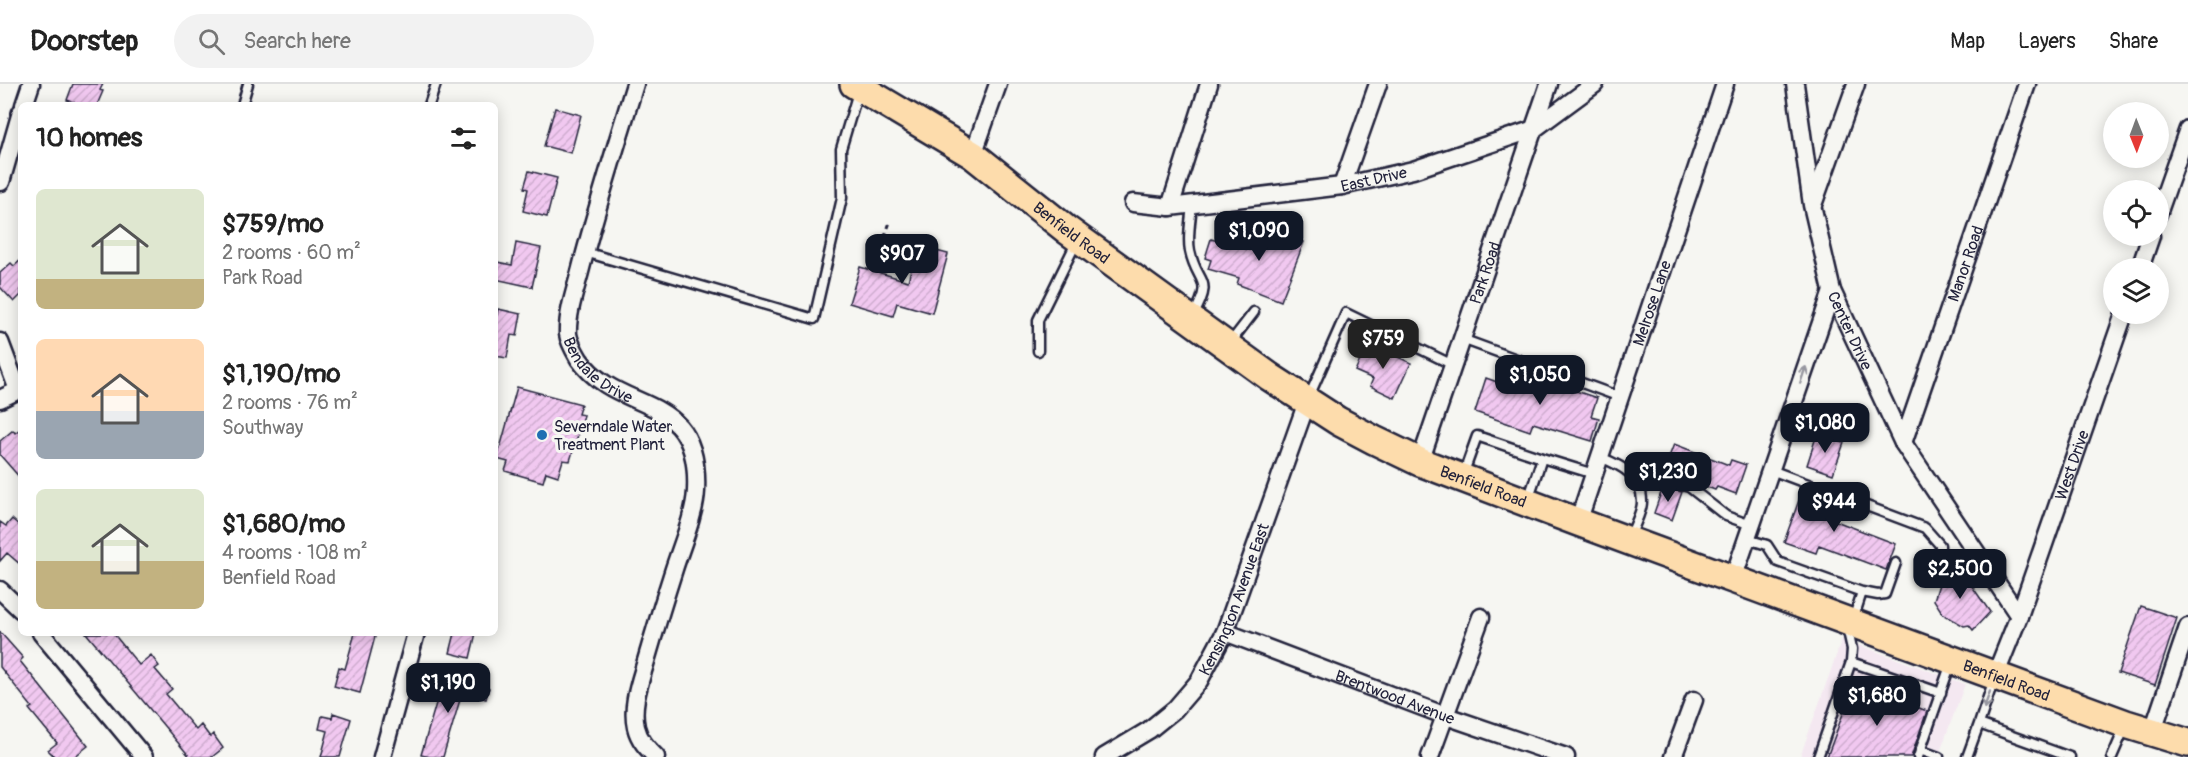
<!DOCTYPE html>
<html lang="en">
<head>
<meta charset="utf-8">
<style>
	body { margin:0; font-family:Pangolin,sans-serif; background:#f2f2f2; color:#222; height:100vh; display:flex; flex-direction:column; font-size:22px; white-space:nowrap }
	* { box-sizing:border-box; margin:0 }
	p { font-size:20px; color:#767676 }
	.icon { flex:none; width:33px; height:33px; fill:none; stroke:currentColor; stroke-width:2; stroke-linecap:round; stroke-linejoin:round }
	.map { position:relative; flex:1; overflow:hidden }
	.sheet { position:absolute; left:18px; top:18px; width:480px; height:534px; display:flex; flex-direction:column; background:#fff; border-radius:9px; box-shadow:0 3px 15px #0003 }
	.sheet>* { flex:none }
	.needle { width:39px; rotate:179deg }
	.fabs { position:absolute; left:2103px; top:18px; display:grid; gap:12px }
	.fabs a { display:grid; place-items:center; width:66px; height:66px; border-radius:50%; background:#fff; box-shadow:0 3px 15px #0003; font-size:30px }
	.price { position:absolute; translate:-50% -51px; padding:0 14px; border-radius:12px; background:#111827; color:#fff; font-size:20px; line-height:39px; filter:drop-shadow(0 2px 3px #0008) }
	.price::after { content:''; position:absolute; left:50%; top:36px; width:18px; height:14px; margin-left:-9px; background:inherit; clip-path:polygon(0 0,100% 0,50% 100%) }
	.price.current { background:#222; color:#fff }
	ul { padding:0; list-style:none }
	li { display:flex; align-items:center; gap:18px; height:150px; padding:0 18px }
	li span { display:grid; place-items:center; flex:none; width:168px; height:120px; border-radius:9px; color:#555 }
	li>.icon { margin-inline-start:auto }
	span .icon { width:72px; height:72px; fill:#fffc; stroke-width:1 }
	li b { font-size:26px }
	h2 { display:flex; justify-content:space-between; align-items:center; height:72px; padding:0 18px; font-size:26px }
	header { display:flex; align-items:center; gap:36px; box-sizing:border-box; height:84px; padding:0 30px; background:#fff; border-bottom:2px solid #e0e0e0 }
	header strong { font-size:28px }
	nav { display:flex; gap:33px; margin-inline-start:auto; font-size:21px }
	.search { width:420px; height:54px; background:#f2f2f2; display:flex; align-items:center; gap:15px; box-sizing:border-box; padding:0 21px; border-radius:33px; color:#767676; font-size:22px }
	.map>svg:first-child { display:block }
</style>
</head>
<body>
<header>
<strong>Doorstep</strong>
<div class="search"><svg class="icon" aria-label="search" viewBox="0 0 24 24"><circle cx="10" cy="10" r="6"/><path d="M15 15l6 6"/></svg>Search here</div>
<nav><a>Map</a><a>Layers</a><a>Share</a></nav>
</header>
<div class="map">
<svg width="2188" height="673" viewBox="0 0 2188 673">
	<defs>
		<pattern id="building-hatch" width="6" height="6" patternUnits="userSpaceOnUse" patternTransform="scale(1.5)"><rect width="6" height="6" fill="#f1c8f0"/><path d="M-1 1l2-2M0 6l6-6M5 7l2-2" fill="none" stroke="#ceaccf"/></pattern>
	</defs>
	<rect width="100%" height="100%" fill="#f6f6f2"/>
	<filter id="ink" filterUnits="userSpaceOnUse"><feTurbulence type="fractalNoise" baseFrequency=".0167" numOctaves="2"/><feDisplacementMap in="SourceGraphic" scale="12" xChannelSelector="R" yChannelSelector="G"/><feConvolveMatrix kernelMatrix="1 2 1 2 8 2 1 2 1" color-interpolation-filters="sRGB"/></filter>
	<g filter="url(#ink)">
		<path fill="#f4e8f1" d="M 1842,555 L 1965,600 L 1938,673 L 1800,673 Z"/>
		<path fill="url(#building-hatch)" stroke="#22223b" stroke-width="1.5" d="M 73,0 L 103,0 L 100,6 L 103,7 L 97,21 L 82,21 L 67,16 Z
			M 555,24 L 581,31 L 571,69 L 544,62 Z
			M 529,87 L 557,94 L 547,133 L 523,127 L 528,105 L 524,104 Z
			M 1260,141 L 1304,158 L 1281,217 L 1237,200 L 1239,194 L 1208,185 L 1211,176 L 1205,174 L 1211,155 L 1250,166 Z
			M 516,159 L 541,164 L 532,203 L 495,195 L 497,178 L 512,181 Z
			M 917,162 L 948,170 L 932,229 L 897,219 L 893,232 L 849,219 L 860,183 L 908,197 Z
			M 21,176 L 21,211 L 14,218 L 0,203 L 0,189 L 11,179 L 14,182 Z
			M 498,225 L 521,230 L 517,252 L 511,251 L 507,274 L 495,272 L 495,242 Z
			M 1368,259 L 1411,279 L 1395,314 L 1370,302 L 1373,295 L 1355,287 Z
			M 1522,289 L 1597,314 L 1591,332 L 1599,334 L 1592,357 L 1533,339 L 1530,347 L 1475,328 L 1486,294 L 1517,305 Z
			M 517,303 L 581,320 L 578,330 L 584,331 L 570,377 L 563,376 L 558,392 L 546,388 L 543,398 L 505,387 L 508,378 L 497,375 Z
			M 21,344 L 21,395 L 0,371 L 0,357 L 13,346 L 15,349 Z
			M 1817,350 L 1844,359 L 1833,390 L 1807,381 Z
			M 1674,360 L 1729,381 L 1731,376 L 1746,381 L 1736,410 L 1717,403 L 1715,406 L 1687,395 L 1668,391 L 1669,388 L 1664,386 Z
			M 1663,403 L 1682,408 L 1672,436 L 1654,429 Z
			M 1803,405 L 1834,417 L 1828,434 L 1896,460 L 1886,486 L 1819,461 L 1816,469 L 1784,458 Z
			M 12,435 L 21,443 L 21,481 L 7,469 L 0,477 L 0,438 L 6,442 Z
			M 1958,482 L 1990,528 L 1973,546 L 1969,541 L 1964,542 L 1943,530 L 1934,516 L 1941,494 Z
			M 2141,522 L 2177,534 L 2155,601 L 2118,589 Z
			M 0,548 L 23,574 L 20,577 L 88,662 L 74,673 L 55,673 L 48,666 L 57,659 L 29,625 L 32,623 L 0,583 Z
			M 86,549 L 113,549 L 139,581 L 151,571 L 159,582 L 155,585 L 172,605 L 166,610 L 196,646 L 201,641 L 210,653 L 213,650 L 223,664 L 212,673 L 190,673 Z
			M 355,549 L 376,549 L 360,609 L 334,602 L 339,583 L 345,585 Z
			M 455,549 L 476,549 L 470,574 L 450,569 Z
			M 444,592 L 489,604 L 486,615 L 462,609 L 443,673 L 430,673 L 421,671 Z
			M 1854,600 L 1927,627 L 1911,673 L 1827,673 Z
			M 333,629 L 351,635 L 340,673 L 321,673 L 328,647 L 319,645 L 322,632 L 332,634 Z"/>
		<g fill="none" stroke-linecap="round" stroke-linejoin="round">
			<defs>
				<path id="lane" d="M 242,21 L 248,0
					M 429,21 L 436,0
					M 1192,120 C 1191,135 1187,153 1190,167 C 1197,201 1215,193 1193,232
					M 585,168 L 814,235 L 842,114 L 841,65 L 858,8
					M 1462,255 L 1620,313
					M 1230,259 L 1254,228
					M 1038,267 L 1038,236 L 1077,157
					M 1308,315 L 1346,229 L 1453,281
					M 1600,373 C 1622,382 1642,391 1642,418 C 1642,429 1633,443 1630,454
					M 1771,386 L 1925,444 L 1940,461 L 1940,470
					M 1463,391 L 1477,352 L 1542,374
					M 1637,396 L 1649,392 L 1689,403 L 1726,432 L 1751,441
					M 1528,416 L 1542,374 L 1594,390
					M 1747,455 L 1767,461 L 1778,478 L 1862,508 L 1853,536
					M 1862,508 L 1878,511 L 1885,510 L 1896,479
					M 1847,543 L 1852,565 L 1851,578
					M 1979,640 L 1994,595
					M 1920,666 L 1939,673
					M 1818,673 L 1851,578 L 1941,609
					M 1918,673 L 1951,579
					M 1967,673 L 1979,640 L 2070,673
					M 2112,673 L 2125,643"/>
				<g id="street">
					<path id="s1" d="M 635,0 C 616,62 596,125 580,188 C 575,207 567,230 568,250 C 569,258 575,268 579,275 C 619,333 701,304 696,407 C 695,430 681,463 674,485 C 664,516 655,546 646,577 C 640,598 631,621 636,643 C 639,656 647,664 656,673"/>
					<path id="s2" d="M 1795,0 L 1812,121 L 1832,207 L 1903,359 L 2019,532 L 1995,592"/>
					<path d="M 24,21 L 31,0"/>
					<path d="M 973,71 L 998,0"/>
					<path d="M 1,98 L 21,28"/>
					<path d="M 1342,102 L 1378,0"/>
					<path d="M 1814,118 L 1856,0"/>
					<path id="s3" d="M 1133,119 L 1170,123 L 1342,102 L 1413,86 L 1534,45 L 1595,0"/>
					<path d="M 1170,123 L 1209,0"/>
					<path d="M 2158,130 L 2188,45"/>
					<path d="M 2140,184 L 2151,152"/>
					<path d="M 0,258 L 18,306"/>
					<path d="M 0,315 L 21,305"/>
					<path id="s4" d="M 1903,359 L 2027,0"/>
					<path id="s5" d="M 1420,378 L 1549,0"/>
					<path id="s6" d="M 1578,438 L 1725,0"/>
					<path d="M 1733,495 L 1832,207"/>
					<path d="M 0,506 L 21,526"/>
					<path id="s7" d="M 2019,532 L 2124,230"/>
					<path id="s8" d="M 1225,548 L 1446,632 L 1566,673"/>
					<path d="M 41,549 L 144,673"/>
					<path d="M 2152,649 L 2188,543"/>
					<path d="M 382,673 L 416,549"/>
					<path id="s9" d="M 1104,673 L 1149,646 L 1175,625 L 1199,597 L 1225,548 L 1307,318"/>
					<path d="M 1430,673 L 1481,533"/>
					<path d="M 1673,673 L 1694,616"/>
				</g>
				<g id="primary">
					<path id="s10" d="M 854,0 L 973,71 L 1067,146 L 1270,293 L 1338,337 L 1374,356 L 1420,378 L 1578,438 L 2126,640 L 2188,659"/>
				</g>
			</defs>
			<use href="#lane" stroke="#22223b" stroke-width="13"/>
			<use href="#street" stroke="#22223b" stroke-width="21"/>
			<use href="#primary" stroke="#22223b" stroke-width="32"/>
			<path stroke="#22223b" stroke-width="3" stroke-dasharray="4.5 4.5" stroke-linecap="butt" d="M 882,161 L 890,138"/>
			<use href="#lane" stroke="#f6f6f2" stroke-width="8"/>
			<use href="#street" stroke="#f6f6f2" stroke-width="16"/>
			<use href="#primary" stroke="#fddcac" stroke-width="27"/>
		</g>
		<defs><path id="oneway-shaft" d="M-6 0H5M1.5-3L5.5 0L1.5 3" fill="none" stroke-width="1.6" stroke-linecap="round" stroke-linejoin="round" transform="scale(1.5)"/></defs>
		<g stroke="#9797a0">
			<use href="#oneway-shaft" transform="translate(1803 291) rotate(-71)"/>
			<use href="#oneway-shaft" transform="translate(1987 616) rotate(109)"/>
		</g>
	</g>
	<circle fill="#1f6fb2" stroke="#f6f6f2" stroke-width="2" cx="542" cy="351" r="6"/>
	<g text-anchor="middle" stroke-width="6" stroke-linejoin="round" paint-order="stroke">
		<g font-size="16" fill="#22223b" stroke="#f6f6f2">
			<text dy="6" stroke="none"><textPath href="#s3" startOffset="243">East Drive</textPath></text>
			<text dy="6" stroke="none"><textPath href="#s10" startOffset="264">Benfield Road</textPath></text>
			<text dy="6" stroke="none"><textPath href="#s4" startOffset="190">Manor Road</textPath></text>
			<text dy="6" stroke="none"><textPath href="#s5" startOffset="200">Park Road</textPath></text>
			<text dy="6" stroke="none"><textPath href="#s6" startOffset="231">Melrose Lane</textPath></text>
			<text dy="6" stroke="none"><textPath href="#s2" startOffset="254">Center Drive</textPath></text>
			<text dy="6" stroke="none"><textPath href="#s1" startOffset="308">Bendale Drive</textPath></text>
			<text dy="6" stroke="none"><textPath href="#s7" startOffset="160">West Drive</textPath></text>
			<text dy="6" stroke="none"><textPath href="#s10" startOffset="750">Benfield Road</textPath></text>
			<text dy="6" stroke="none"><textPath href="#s9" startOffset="212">Kensington Avenue East</textPath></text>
			<text dy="6" stroke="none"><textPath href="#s10" startOffset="1308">Benfield Road</textPath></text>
			<text dy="6" stroke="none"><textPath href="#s8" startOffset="182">Brentwood Avenue</textPath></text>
		</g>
		<g font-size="16" fill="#22223b" stroke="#f6f6f2" text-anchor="start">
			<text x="554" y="348">Severndale Water<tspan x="554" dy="18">Treatment Plant</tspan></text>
		</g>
	</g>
</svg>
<div class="fabs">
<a><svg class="needle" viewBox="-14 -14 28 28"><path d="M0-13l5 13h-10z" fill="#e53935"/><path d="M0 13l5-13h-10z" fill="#767676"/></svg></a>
<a><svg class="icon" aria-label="locate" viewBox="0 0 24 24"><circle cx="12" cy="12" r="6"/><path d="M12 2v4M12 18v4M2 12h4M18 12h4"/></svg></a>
<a><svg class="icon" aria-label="layers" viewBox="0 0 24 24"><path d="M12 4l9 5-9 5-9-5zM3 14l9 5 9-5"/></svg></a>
</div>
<b class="price" style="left:1259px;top:178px">$1,090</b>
<b class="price" style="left:902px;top:201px">$907</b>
<b class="price current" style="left:1383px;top:286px">$759</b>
<b class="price" style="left:1540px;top:322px">$1,050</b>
<b class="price" style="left:1825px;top:370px">$1,080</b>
<b class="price" style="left:1668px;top:419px">$1,230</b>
<b class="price" style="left:1834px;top:449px">$944</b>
<b class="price" style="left:1960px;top:516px">$2,500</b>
<b class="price" style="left:448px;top:630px">$1,190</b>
<b class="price" style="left:1877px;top:643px">$1,680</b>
<section class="sheet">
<h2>10 homes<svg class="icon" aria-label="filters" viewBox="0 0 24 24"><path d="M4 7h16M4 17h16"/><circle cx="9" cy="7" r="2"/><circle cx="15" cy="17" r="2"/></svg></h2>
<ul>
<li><span style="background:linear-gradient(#dfe7d0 75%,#c2b280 0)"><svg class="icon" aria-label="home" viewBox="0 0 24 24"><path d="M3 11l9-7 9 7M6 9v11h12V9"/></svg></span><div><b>$759/mo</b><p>2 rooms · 60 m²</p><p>Park Road</p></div></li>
<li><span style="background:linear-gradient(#ffd9b3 60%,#9aa5b1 0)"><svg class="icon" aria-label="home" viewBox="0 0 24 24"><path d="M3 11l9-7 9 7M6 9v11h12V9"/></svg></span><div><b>$1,190/mo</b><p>2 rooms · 76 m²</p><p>Southway</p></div></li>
<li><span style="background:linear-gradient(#dfe7d0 60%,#c2b280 0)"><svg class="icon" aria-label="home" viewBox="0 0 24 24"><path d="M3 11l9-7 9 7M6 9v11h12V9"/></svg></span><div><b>$1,680/mo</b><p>4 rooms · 108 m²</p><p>Benfield Road</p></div></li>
</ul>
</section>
</div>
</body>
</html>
